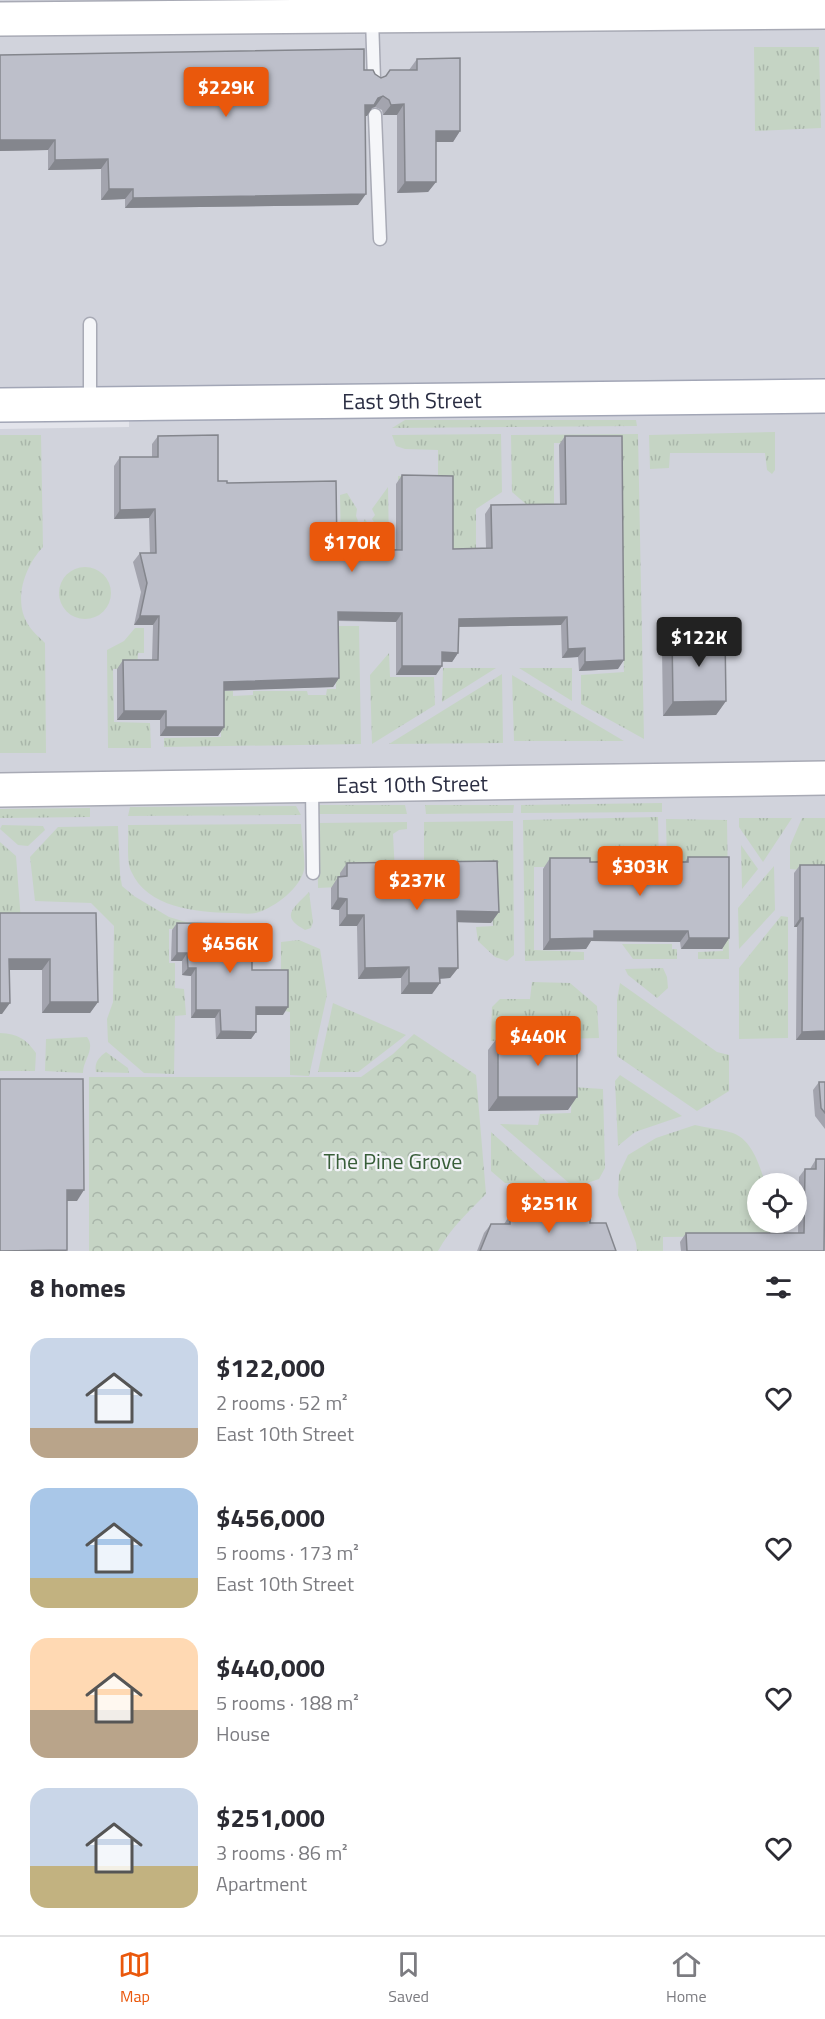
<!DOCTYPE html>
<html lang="en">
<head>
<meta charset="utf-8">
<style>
	body { margin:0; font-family:"Titillium Web",sans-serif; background:#f7f7f7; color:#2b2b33; height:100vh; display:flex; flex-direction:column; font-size:22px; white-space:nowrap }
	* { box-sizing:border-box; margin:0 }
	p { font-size:20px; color:#7c7c81 }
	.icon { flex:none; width:33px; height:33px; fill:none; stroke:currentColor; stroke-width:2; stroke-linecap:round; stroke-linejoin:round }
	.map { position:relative; height:1251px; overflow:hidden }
	.panel { display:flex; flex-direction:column; background:#fff; flex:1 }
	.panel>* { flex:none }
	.controls { position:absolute; left:747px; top:1173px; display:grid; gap:12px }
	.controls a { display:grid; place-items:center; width:60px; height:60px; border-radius:50%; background:#fff; box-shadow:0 3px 9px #0003; font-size:30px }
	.price { position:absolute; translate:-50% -51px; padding:0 14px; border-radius:6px; background:#ea580c; color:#fff; font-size:20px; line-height:39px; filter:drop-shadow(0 2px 3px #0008) }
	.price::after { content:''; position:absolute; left:50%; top:36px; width:18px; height:14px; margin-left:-9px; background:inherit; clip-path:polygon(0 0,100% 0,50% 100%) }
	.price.current { background:#222; color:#fff }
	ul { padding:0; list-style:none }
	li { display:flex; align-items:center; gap:18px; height:150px; padding:0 30px }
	li span { display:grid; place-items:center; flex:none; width:168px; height:120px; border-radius:18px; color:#555 }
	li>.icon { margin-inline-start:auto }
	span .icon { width:72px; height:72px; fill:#fffc; stroke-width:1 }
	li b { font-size:26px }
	h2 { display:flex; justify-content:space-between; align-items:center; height:72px; padding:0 30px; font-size:26px }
	.tab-bar { display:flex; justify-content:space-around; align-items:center; height:84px; border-top:2px solid #e1e1e2; background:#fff; font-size:16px; color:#7c7c81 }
	.tab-bar a { display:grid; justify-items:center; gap:3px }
	.tab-bar .current { color:#ea580c }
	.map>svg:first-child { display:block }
</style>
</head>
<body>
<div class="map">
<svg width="825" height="1251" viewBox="0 0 825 1251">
	<defs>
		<pattern id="grass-tufts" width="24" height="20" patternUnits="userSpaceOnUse" patternTransform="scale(1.5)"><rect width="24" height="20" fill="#c5d4c4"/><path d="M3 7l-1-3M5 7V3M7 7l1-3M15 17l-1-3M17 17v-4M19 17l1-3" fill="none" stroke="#a9b6aa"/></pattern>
		<pattern id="park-crowns" width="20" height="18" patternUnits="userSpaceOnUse" patternTransform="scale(1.5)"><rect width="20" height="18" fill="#c5d4c4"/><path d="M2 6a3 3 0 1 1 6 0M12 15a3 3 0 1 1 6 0" fill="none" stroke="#a9b6aa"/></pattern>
	</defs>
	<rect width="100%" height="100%" fill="#e3e4eb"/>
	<path fill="#d1d3dc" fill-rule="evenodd" d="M 0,0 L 825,0 L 825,1251 L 0,1251 L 0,429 L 129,427 L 129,404 L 0,405 ZM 758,1184 L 796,1184 L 796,1222 L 758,1222 Z"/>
	<path fill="url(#grass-tufts)" d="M 754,47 L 819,47 L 821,128 L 755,131 Z
		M 405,420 L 636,420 L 637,426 L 392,428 Z
		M 775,432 L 775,470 L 772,474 L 767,470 L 765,453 L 670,453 L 669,468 L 650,469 L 649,435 Z
		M 501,434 L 502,492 L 476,509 L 476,554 L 451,554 L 398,483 L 398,476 L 438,476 L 438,450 L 405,449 L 396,446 L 392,435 Z
		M 638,434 L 644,739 L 581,704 L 581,675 L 624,672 L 618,444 L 554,443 L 554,556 L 534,511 L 512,492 L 511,435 Z
		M 0,435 L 41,435 L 43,547 C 25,566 12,601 29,626 C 33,632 40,638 45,643 L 46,753 L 0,753 Z
		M 388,487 L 389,545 L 372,519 L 375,515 L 372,509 Z
		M 347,493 L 357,509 L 356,516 L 358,521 L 341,545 L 340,495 Z
		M 365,519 L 385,553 L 348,553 Z
		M59 593a26 26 0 1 1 52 0a26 26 0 1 1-52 0Z
		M 336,626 L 359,626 L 361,744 L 164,747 L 164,738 L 221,737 L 220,691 L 233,691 L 233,696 L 253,695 L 253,691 L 307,691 L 308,695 L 326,695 L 327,689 L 336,689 Z
		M 135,628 L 144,628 L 144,653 L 138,653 L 137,668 L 113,669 L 114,722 L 150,723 L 151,748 L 108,748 L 107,650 L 124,641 Z
		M 389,653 L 390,677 L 434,677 L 435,705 L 372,744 L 370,675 Z
		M 443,668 L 496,668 L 442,702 Z
		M 519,668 L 572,668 L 572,701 Z
		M 502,674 L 503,743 L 389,744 Z
		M 512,675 L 624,741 L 514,741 Z
		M 662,803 L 662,812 L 521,813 L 521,805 Z
		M 319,805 L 405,805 L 407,814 L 317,814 Z
		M 425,805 L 514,805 L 513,813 L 426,814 Z
		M 296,806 L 301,815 L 128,816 L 130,807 Z
		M 90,808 L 90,817 L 0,818 L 0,809 Z
		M 658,817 L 659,867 L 534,867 L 534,950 L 584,952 L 584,960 L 525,961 L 523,820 Z
		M 739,818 L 792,818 L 763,862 L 739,827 Z
		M 802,818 L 825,818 L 825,872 L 790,869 L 790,846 Z
		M 666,819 L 727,820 L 729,959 L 698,959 L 698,952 L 723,951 L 722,866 L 667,866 Z
		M 513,821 L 514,955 L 507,961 L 495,957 L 478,941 L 476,927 L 493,926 L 490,872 L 437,873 L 436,861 L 424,860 L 424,822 Z
		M 407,822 L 407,829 L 399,830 L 393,834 L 395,873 L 339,887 L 318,888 L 317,823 Z
		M 301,824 C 301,834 306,861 304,870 C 300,888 275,907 259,912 C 251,915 240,913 231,913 C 196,912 147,908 131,871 C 126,861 129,836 128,825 Z
		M 2,825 L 43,826 L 45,830 L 28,846 L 18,845 L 0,829 Z
		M 118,826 L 120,874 L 122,886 L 134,896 L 169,917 L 186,922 L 224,924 L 224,930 L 169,929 L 169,963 L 175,963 L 175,988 L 184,989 L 186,1015 L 175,1016 L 174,1074 L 144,1073 L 108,1042 L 107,1019 L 113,1002 L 114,926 L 91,903 L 35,901 L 30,857 L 58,827 Z
		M 0,842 L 16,856 L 21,921 L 0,921 Z
		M 741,845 L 758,869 L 742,889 Z
		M 774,866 L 775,910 L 739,949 L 738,908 Z
		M 309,892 L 313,922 L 311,928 L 305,930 C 279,916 294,908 309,892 Z
		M 781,916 L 788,917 L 788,1038 L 739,1039 L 739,968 Z
		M 299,940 L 320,949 L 327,995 L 309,1076 L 290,1075 L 290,1012 L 285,1011 L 281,976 L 281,942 Z
		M 622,944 L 672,944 L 672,949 L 677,949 L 677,959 L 633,959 Z
		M 663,968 L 667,977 L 668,988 L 657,998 L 628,975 L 625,969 Z
		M 532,982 L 570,983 L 597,1006 L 599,1038 L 491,1041 L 492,1007 L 500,999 L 530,999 Z
		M 620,983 L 717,1052 L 729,1055 L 729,1091 L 697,1111 L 617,1056 L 617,1000 Z
		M 333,1003 L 406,1035 L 358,1072 L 318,1072 Z
		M 0,1033 C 18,1034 26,1039 36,1053 L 35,1071 L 0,1071 Z
		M 87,1037 C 96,1049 83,1060 83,1073 L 45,1071 L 46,1039 Z
		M 106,1052 L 128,1068 L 129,1073 L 96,1072 C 94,1063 99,1057 106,1052 Z
		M 620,1075 L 682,1116 L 635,1132 L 618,1146 L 615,1081 Z
		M 572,1087 L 603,1089 L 605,1168 L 599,1179 L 587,1183 L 569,1183 L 500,1124 L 538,1125 L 540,1114 L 571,1113 Z
		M 695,1125 C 707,1128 721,1129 733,1133 C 752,1140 760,1166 765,1183 L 758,1184 L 758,1222 L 770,1223 L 771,1236 L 663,1237 L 663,1251 L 637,1251 L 636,1243 L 618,1195 L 619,1174 L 628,1155 L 656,1138 Z
		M 491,1132 L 548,1183 L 505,1183 L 491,1171 Z"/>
	<path fill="url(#park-crowns)" d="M 414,1034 L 476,1075 L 486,1194 C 468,1212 450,1229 438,1251 L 89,1251 L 89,1077 L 361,1077 L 393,1054 Z"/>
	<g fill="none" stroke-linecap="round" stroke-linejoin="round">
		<defs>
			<path id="lane" d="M 372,18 L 374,80
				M 375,115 L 380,239
				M 90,324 L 90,403
				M 312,787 L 313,873"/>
			<g id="secondary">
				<path d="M 0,19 L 825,12"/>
				<path id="s1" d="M 0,790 L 825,778"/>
			</g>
			<g id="primary">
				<path id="s2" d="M 0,405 L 825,396"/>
			</g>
		</defs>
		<use href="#lane" stroke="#a8aab5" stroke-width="15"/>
		<use href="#secondary" stroke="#a8aab5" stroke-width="36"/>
		<use href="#primary" stroke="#a2a6b6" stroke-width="36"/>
		<use href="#lane" stroke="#f5f6f9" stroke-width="12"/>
		<use href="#secondary" stroke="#fff" stroke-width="33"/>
		<use href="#primary" stroke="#fff" stroke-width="33"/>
	</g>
	<path fill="#a3a4ae" d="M 0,55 L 364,70 L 381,78 L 385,76 L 390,70 L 409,70 L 417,59 L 460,131 L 453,142 L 436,142 L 436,182 L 428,192 L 397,193 L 397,115 L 383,115 L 382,110 L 375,107 L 372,108 L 367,116 L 365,116 L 358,205 L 125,208 L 125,199 L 101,200 L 101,169 L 48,170 L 48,150 L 0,151 Z
		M 158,436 L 218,481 L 227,483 L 337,549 L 396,550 L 396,484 L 402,475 L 453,549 L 486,548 L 485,514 L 491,505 L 560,504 L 559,445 L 565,436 L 618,669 L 579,671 L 578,657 L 562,658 L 561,625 L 458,627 L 458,653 L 452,662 L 442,662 L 436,675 L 396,675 L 396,622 L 338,621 L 339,678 L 333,687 L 224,690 L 224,727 L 218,736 L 160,736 L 160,720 L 117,720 L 117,669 L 123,660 L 152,660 L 153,625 L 134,625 L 141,592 L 133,562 L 140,553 L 150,553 L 149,518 L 114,519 L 114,466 L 120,457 L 152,457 L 152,444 Z
		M 672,636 L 726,701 L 716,715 L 663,716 L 662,649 Z
		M 688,857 L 729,938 L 722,949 L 681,949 L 680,942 L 591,941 L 586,949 L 543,950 L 543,869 L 550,858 L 590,862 L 685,862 Z
		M 347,863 L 491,923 L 457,922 L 458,968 L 450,978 L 440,979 L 440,983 L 432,994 L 401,994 L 401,978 L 358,979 L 357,926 L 339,926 L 339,910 L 331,909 L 331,888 L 338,877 L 340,877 L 340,873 Z
		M 800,865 L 825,1040 L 796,1040 L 797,927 L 794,927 L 794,873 Z
		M 0,913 L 98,1002 L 90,1013 L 42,1013 L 42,970 L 9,970 L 2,1014 L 0,1014 Z
		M 177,923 L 252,970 L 283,1015 L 256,1015 L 256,1032 L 251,1039 L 216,1039 L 215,1018 L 191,1018 L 191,976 L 182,975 L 182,961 L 171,961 L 172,930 Z
		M 498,1037 L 568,1110 L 488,1111 L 488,1050 Z
		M 819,1082 L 825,1082 L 825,1129 L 815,1116 L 813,1090 Z
		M 816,1159 L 825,1159 L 824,1251 L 681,1251 L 680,1242 L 686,1233 L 798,1233 L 799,1177 L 805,1169 L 810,1169 Z
		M 510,1215 L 590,1223 L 616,1251 L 477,1251 L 484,1233 L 491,1224 L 504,1224 Z"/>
	<path fill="#84868d" d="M 383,96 L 375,107 L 372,108 L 367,116 L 357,116 L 365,105 L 378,98 Z
		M 404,104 L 397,115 L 383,115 L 391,105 Z
		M 436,131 L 460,131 L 453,142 L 428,142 Z
		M 0,140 L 55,140 L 48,150 L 0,151 Z
		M 108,159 L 101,169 L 48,170 L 55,160 Z
		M 405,182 L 436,182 L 428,192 L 397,193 Z
		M 109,189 L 133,189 L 125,199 L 101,200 Z
		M 366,194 L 358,205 L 125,208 L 133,198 Z
		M 155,509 L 149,518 L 114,519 L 120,510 Z
		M 338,612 L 402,613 L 396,622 L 332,620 Z
		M 140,616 L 159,616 L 153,625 L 134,625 Z
		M 567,617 L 561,625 L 453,627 L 459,619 Z
		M 585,648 L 578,657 L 562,658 L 568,649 Z
		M 442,652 L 458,653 L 452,662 L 436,661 Z
		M 624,660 L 618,669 L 579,671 L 585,662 Z
		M 402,666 L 442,666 L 436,675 L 396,675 Z
		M 339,678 L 333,687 L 218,691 L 224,682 Z
		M 726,701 L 716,715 L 663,716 L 673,702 Z
		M 124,711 L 166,711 L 160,720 L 117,720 Z
		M 166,727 L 224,727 L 218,736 L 160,736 Z
		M 338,898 L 347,899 L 339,910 L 331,909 Z
		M 457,911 L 499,912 L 491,923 L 450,922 Z
		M 347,915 L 364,915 L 357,926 L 339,926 Z
		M 800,918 L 803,918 L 797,927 L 794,927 Z
		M 594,931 L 688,931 L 680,942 L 591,941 L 586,949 L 543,950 L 550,939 Z
		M 689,938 L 729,938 L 722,949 L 681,949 Z
		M 177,953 L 187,953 L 182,961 L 171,961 Z
		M 9,959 L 50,959 L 42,970 L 2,970 Z
		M 409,967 L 401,978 L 358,979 L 365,968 Z
		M 188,968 L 196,968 L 191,976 L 182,975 Z
		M 439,968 L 458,968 L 450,978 L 432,979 Z
		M 409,983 L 440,983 L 432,994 L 401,994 Z
		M 50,1002 L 98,1002 L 90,1013 L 42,1013 Z
		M 0,1003 L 10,1003 L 2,1014 L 0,1014 Z
		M 256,1007 L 288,1007 L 283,1015 L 251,1015 Z
		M 196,1010 L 220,1010 L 215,1018 L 191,1018 Z
		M 221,1031 L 256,1032 L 251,1039 L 216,1039 Z
		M 825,1031 L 825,1040 L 796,1040 L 802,1032 Z
		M 498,1097 L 577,1097 L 568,1110 L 488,1111 Z
		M 67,1190 L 84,1190 L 77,1201 L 60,1201 Z
		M 67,1250 L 66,1251 L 0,1251 Z"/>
	<path fill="#bdbfca" stroke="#84868d" stroke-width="1.5" d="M 364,49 L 364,70 L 373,70 L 375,74 L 381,78 L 386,76 L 390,70 L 417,70 L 417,59 L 460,58 L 460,131 L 436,131 L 436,182 L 405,182 L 404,104 L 391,105 L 389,100 L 383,96 L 378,98 L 374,105 L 365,105 L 366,194 L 133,198 L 133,189 L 109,189 L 108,159 L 55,160 L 55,140 L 0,140 L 0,55 Z
		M 218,435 L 218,481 L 227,481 L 227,483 L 336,481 L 337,549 L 402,550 L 402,475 L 453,476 L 453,549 L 492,548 L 491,505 L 566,504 L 565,436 L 622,436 L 624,660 L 585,662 L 585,648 L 568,649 L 567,617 L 459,619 L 458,653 L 442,652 L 442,666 L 402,666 L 402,613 L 338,612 L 339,678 L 224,682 L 224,727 L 166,727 L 166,711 L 124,711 L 123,660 L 158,660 L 159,616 L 140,616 L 147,583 L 140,553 L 156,553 L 155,509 L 120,510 L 120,457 L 158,457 L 158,436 Z
		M 725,635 L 726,701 L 673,702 L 672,636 Z
		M 688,857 L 729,857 L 729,938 L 689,938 L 688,931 L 594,931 L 594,938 L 550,939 L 550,858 L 590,858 L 590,862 L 688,862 Z
		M 497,861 L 499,912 L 457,911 L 458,968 L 439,968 L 440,983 L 409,983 L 409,967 L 365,968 L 364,915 L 347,915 L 347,899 L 338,898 L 338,877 L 347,876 L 347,863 Z
		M 800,865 L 825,865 L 825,1031 L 802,1032 L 803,918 L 800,918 Z
		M 0,913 L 96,913 L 98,1002 L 50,1002 L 50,959 L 9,959 L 10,1003 L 0,1003 Z
		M 177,923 L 252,924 L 252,970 L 288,970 L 288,1007 L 256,1007 L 256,1032 L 221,1031 L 220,1010 L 196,1010 L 196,968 L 188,968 L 187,953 L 177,953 Z
		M 577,1036 L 577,1097 L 498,1097 L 498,1037 Z
		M 0,1079 L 83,1079 L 84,1190 L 67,1190 L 67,1250 L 0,1251 Z
		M 819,1082 L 825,1082 L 825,1113 L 821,1108 Z
		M 816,1159 L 825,1159 L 824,1251 L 687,1251 L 686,1233 L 804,1233 L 805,1169 L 816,1169 Z
		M 590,1214 L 590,1223 L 606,1223 L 616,1251 L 480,1251 L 491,1224 L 510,1224 L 510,1215 Z"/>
	<g text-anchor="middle" stroke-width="4.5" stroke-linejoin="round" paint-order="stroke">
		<g font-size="22" fill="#2b2e43" stroke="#f2f3f8">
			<text dy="8" stroke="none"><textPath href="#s2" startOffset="412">East 9th Street</textPath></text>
			<text dy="8" stroke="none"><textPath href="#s1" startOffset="412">East 10th Street</textPath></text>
		</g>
		<g font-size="22" fill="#385e39" stroke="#f2f3f8">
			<text x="393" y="1169">The Pine Grove</text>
		</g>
	</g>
</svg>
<div class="controls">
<a><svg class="icon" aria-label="locate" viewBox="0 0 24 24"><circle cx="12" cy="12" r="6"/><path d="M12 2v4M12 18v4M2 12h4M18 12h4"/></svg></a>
</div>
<b class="price" style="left:226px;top:118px">$229K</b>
<b class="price" style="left:352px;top:573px">$170K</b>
<b class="price current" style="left:699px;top:668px">$122K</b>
<b class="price" style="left:640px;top:897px">$303K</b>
<b class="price" style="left:417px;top:911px">$237K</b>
<b class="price" style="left:230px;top:974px">$456K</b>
<b class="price" style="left:538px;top:1067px">$440K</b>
<b class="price" style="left:549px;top:1234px">$251K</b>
</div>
<section class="panel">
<h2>8 homes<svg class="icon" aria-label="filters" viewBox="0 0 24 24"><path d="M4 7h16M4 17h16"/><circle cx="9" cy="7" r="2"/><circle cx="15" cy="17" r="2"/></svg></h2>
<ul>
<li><span style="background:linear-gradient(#c9d6e8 75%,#b9a48a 0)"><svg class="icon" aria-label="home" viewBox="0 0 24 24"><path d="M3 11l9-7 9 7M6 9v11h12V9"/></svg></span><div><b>$122,000</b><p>2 rooms · 52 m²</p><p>East 10th Street</p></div><svg class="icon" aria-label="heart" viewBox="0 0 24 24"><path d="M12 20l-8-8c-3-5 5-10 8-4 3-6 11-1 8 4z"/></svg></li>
<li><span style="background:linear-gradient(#a9c7e8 75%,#c2b280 0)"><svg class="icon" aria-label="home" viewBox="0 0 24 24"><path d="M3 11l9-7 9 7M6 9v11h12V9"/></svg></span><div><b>$456,000</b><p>5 rooms · 173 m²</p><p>East 10th Street</p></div><svg class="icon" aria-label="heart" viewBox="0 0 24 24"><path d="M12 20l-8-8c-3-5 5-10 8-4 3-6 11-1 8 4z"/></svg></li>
<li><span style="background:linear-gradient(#ffd9b3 60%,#b9a48a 0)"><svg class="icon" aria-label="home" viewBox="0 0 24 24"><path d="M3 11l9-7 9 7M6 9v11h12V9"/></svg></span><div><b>$440,000</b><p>5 rooms · 188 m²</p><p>House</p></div><svg class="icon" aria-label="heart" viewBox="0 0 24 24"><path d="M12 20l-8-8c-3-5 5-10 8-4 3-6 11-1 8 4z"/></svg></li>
<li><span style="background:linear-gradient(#c9d6e8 65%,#c2b280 0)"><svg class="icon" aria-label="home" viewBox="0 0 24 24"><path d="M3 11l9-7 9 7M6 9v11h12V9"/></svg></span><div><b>$251,000</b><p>3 rooms · 86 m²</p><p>Apartment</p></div><svg class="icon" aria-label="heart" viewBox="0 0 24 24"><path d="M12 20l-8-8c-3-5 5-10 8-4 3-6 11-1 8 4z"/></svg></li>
</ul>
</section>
<nav class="tab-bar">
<a class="current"><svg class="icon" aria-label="map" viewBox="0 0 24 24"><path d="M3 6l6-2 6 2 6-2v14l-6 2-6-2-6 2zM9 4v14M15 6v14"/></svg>Map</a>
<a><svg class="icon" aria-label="saved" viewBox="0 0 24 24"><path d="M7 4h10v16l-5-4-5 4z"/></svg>Saved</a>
<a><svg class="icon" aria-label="home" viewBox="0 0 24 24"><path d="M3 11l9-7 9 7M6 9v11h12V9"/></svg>Home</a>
</nav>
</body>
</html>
